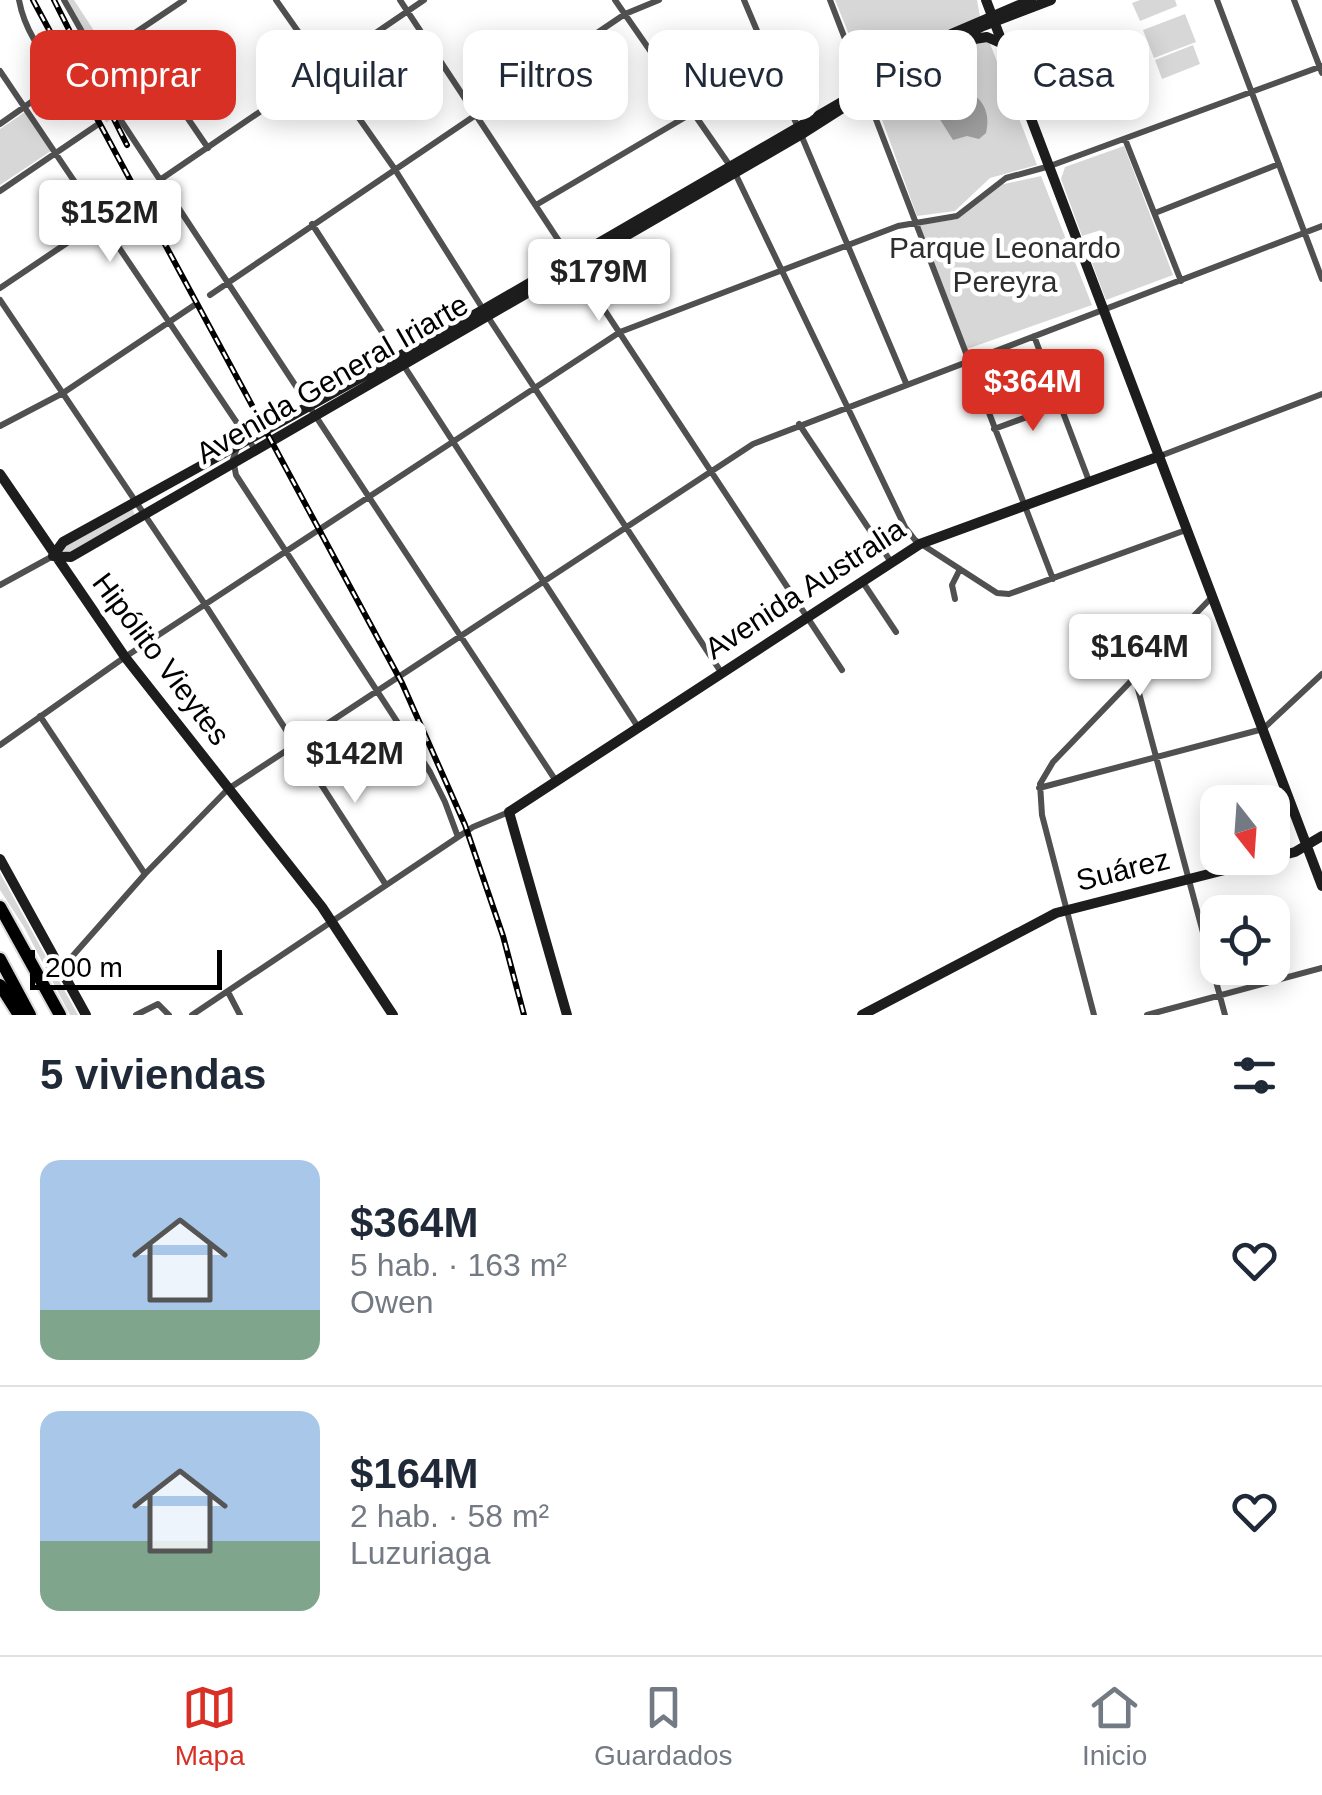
<!DOCTYPE html>
<html lang="es">
<head>
<meta charset="utf-8">
<style>
	body { margin:0; font-family:Arial,sans-serif; background:#f6f6f7; color:#1f2937; height:100vh; display:flex; flex-direction:column; font-size:38px; white-space:nowrap }
	* { box-sizing:border-box; margin:0 }
	p { font-size:32px; color:#747a83 }
	.icon { flex:none; width:55px; height:55px; fill:none; stroke:currentColor; stroke-width:2; stroke-linecap:round; stroke-linejoin:round }
	.map { position:relative; height:1015px; overflow:hidden }
	.drawer { display:flex; flex-direction:column; background:#fff; flex:1 }
	.drawer>* { flex:none }
	.hud { position:absolute; left:30px; top:30px; width:1262px; height:90px; display:flex; gap:20px }
	.needle { width:65px; rotate:163deg }
	.fabs { position:absolute; left:1200px; top:785px; display:grid; gap:20px }
	.fabs a { display:grid; place-items:center; width:90px; height:90px; border-radius:20px; background:#fff; box-shadow:0 5px 25px #0003; font-size:50px }
	.scale { position:absolute; left:30px; bottom:25px; width:192px; box-sizing:border-box; padding-left:10px; border:5px solid #000; border-top:0; font-size:28px; line-height:35px; white-space:nowrap; color:#000; -webkit-text-stroke:8px #fff; paint-order:stroke }
	.price { position:absolute; translate:-50% -85px; padding:0 22px; border-radius:10px; background:#fff; color:#222; font-size:32px; line-height:65px; filter:drop-shadow(0 2px 5px #0008) }
	.price::after { content:''; position:absolute; left:50%; top:60px; width:30px; height:22px; margin-left:-15px; background:inherit; clip-path:polygon(0 0,100% 0,50% 100%) }
	.price.on { background:#d93025; color:#fff }
	ul { padding:0; list-style:none }
	li { display:flex; align-items:center; gap:30px; height:250px; padding:0 40px }
	li+li { border-top:2px solid #e0e1e3 }
	li span { display:grid; place-items:center; flex:none; width:280px; height:200px; border-radius:20px; color:#555 }
	li>.icon { margin-inline-start:auto }
	span .icon { width:120px; height:120px; fill:#fffc; stroke-width:1 }
	li b { font-size:42px }
	h2 { display:flex; justify-content:space-between; align-items:center; height:120px; padding:0 40px; font-size:42px }
	.pill { padding:0 35px; border-radius:20px; background:#fff; box-shadow:0 5px 25px #0003; font-size:35px; line-height:90px }
	.pill.on { background:#d93025; color:#fff }
	.menu { display:flex; justify-content:space-around; align-items:center; height:140px; border-top:2px solid #e0e1e3; background:#fff; font-size:28px; color:#747a83 }
	.menu a { display:grid; justify-items:center; gap:5px }
	.menu .on { color:#d93025 }
	.map>svg:first-child { display:block }
</style>
</head>
<body>
<div class="map">
<svg width="1322" height="1015" viewBox="0 0 1322 1015">
	<rect width="100%" height="100%" fill="#fff"/>
	<path fill="#d7d7d7" d="M 62,0 L 74,0 L 104,46 L 90,55 Z
		M 835,0 L 977,0 L 980,17 L 924,43 L 872,79 L 864,72 Z
		M 1140,0 L 1175,0 L 1177,6 L 1140,21 L 1132,3 Z
		M 1185,14 L 1196,42 L 1154,58 L 1143,30 Z
		M 989,41 L 1037,165 L 990,178 L 955,211 L 917,216 L 873,95 C 910,71 944,45 989,41 Z
		M 1193,45 L 1200,64 L 1162,79 L 1155,60 Z
		M 25,112 L 51,151 L 0,185 L 0,129 Z
		M 1124,146 L 1173,275 L 1106,300 L 1092,263 L 1111,256 L 1101,230 L 1082,236 L 1061,179 L 1065,167 Z
		M 1041,176 L 1092,305 L 967,349 L 919,225 L 958,219 L 995,186 Z
		M 132,508 L 135,515 L 73,553 L 63,551 L 65,544 Z
		M 0,873 L 78,1015 L 70,1015 L 24,927 L 0,890 Z"/>
	<path fill="#9e9e9e" d="M 901,91 L 911,98 L 918,115 L 925,119 L 941,114 C 950,103 955,89 972,94 C 986,102 990,118 986,133 L 979,139 L 967,136 L 953,140 L 939,118 L 925,120 L 917,117 L 909,98 Z"/>
	<g fill="none" stroke-linecap="round" stroke-linejoin="round">
		<path stroke="#d9d9d9" stroke-width="6" stroke-dasharray="6 3" stroke-linecap="butt" d="M 67,77 L 93,61
			M 97,125 L 114,114"/>
		<defs>
			<path id="highway" d="M 0,907 L 60,1015
				M 0,959 L 30,1015
				M 0,985 L 19,1015"/>
		</defs>
		<use href="#highway" stroke="#dbdbdb" stroke-width="16"/>
		<path stroke="#505050" stroke-width="6" d="M 19,0 C 25,33 44,55 63,80
			M 64,0 L 97,58
			M 184,0 L 93,61 L 116,113 L 556,781
			M 276,0 L 394,168 L 488,317 L 721,672
			M 400,0 L 842,670
			M 615,0 L 735,173 L 905,527 L 915,540 L 997,593 L 1009,594 L 1186,530
			M 744,0 L 906,383
			M 830,0 L 1053,579
			M 1217,0 L 1322,279
			M 1294,0 L 1322,73
			M 131,35 L 208,148
			M 0,71 L 256,451
			M 115,113 L 162,82
			M 0,124 L 67,77
			M 1125,139 L 1181,281
			M 151,186 L 424,0
			M 0,191 L 97,125
			M 536,205 L 694,112
			M 1155,213 L 1279,164
			M 312,224 L 638,727
			M 0,288 L 137,196
			M 210,295 L 625,14 L 659,0
			M 0,300 L 206,606 L 386,885
			M 1034,336 L 1089,481
			M 799,424 L 891,562
			M 0,426 L 63,393 L 196,304
			M 994,429 L 1060,405
			M 237,448 L 233,459 L 236,475 L 430,772 L 445,802 L 458,837
			M 1160,456 L 1322,394
			M 862,581 L 896,632
			M 0,585 L 53,556
			M 955,599 L 952,585 L 960,569
			M 1135,678 L 1225,1015
			M 40,716 L 145,874
			M 0,745 L 125,657 L 620,332 L 898,226 L 957,216 L 1006,178 L 1050,166 L 1322,66
			M 1039,788 L 1263,729 L 1322,674
			M 62,968 L 145,874 L 228,789 L 753,444 L 1322,226
			M 228,992 L 240,1015
			M 136,1015 L 158,1004 L 169,1015
			M 192,1015 L 473,827 L 509,812
			M 1094,1015 L 1042,815 L 1040,784 L 1053,762 L 1212,597
			M 1147,1015 L 1322,968"/>
		<path stroke="#1d1d1d" stroke-width="10" d="M 986,0 L 1322,886
			M 951,34 L 1031,0
			M 962,41 L 987,37 L 1003,44
			M 0,474 L 125,657 L 322,907 L 393,1015
			M 53,556 L 71,557 L 802,134 L 932,51 L 983,26 L 1051,0
			M 53,556 L 63,542 L 483,310 L 852,96
			M 0,859 L 86,1015
			M 567,1015 L 509,812 L 920,544 L 1160,456
			M 862,1015 L 1056,913 L 1295,852 L 1322,836"/>
		<use href="#highway" stroke="#000" stroke-width="12"/>
		<defs>
			<path id="rail" d="M 33,0 L 402,683 L 465,825 L 503,936 L 524,1015
				M 54,0 L 127,145"/>
		</defs>
		<use href="#rail" stroke="#000" stroke-width="6"/>
		<use href="#rail" stroke="#fff" stroke-width="2.5" stroke-dasharray="8" stroke-linecap="butt"/>
	</g>
	<g text-anchor="middle" stroke-width="9" stroke-linejoin="round" paint-order="stroke">
		<g font-size="30" fill="#2e2e2e" stroke="#fff">
			<text x="1005" y="258">Parque Leonardo<tspan x="1005" dy="34">Pereyra</tspan></text>
		</g>
		<g font-size="30" fill="#000" stroke="#fff">
			<text transform="translate(332 379) rotate(-30)" y="10">Avenida General Iriarte</text>
			<text transform="translate(805 589) rotate(-33)" y="10">Avenida Australia</text>
			<text transform="translate(161 659) rotate(53)" y="10">Hipólito Vieytes</text>
			<text transform="translate(1123 870) rotate(-14)" y="10">Suárez</text>
		</g>
	</g>
</svg>
<div class="fabs">
<a><svg class="needle" viewBox="-14 -14 28 28"><path d="M0-13l5 13h-10z" fill="#e53935"/><path d="M0 13l5-13h-10z" fill="#747a83"/></svg></a>
<a><svg class="icon" aria-label="locate" viewBox="0 0 24 24"><circle cx="12" cy="12" r="6"/><path d="M12 2v4M12 18v4M2 12h4M18 12h4"/></svg></a>
</div>
<div class="scale">200 m</div>
<b class="price" style="left:110px;top:265px">$152M</b>
<b class="price" style="left:599px;top:324px">$179M</b>
<b class="price on" style="left:1033px;top:434px">$364M</b>
<b class="price" style="left:1140px;top:699px">$164M</b>
<b class="price" style="left:355px;top:806px">$142M</b>
<div class="hud">
<a class="pill on">Comprar</a>
<a class="pill">Alquilar</a>
<a class="pill">Filtros</a>
<a class="pill">Nuevo</a>
<a class="pill">Piso</a>
<a class="pill">Casa</a>
</div>
</div>
<section class="drawer">
<h2>5 viviendas<svg class="icon" aria-label="filters" viewBox="0 0 24 24"><path d="M4 7h16M4 17h16"/><circle cx="9" cy="7" r="2"/><circle cx="15" cy="17" r="2"/></svg></h2>
<ul>
<li><span style="background:linear-gradient(#a9c7e8 75%,#7fa58c 0)"><svg class="icon" aria-label="home" viewBox="0 0 24 24"><path d="M3 11l9-7 9 7M6 9v11h12V9"/></svg></span><div><b>$364M</b><p>5 hab. · 163 m²</p><p>Owen</p></div><svg class="icon" aria-label="heart" viewBox="0 0 24 24"><path d="M12 20l-8-8c-3-5 5-10 8-4 3-6 11-1 8 4z"/></svg></li>
<li><span style="background:linear-gradient(#a9c7e8 65%,#7fa58c 0)"><svg class="icon" aria-label="home" viewBox="0 0 24 24"><path d="M3 11l9-7 9 7M6 9v11h12V9"/></svg></span><div><b>$164M</b><p>2 hab. · 58 m²</p><p>Luzuriaga</p></div><svg class="icon" aria-label="heart" viewBox="0 0 24 24"><path d="M12 20l-8-8c-3-5 5-10 8-4 3-6 11-1 8 4z"/></svg></li>
</ul>
</section>
<nav class="menu">
<a class="on"><svg class="icon" aria-label="map" viewBox="0 0 24 24"><path d="M3 6l6-2 6 2 6-2v14l-6 2-6-2-6 2zM9 4v14M15 6v14"/></svg>Mapa</a>
<a><svg class="icon" aria-label="saved" viewBox="0 0 24 24"><path d="M7 4h10v16l-5-4-5 4z"/></svg>Guardados</a>
<a><svg class="icon" aria-label="home" viewBox="0 0 24 24"><path d="M3 11l9-7 9 7M6 9v11h12V9"/></svg>Inicio</a>
</nav>
</body>
</html>
